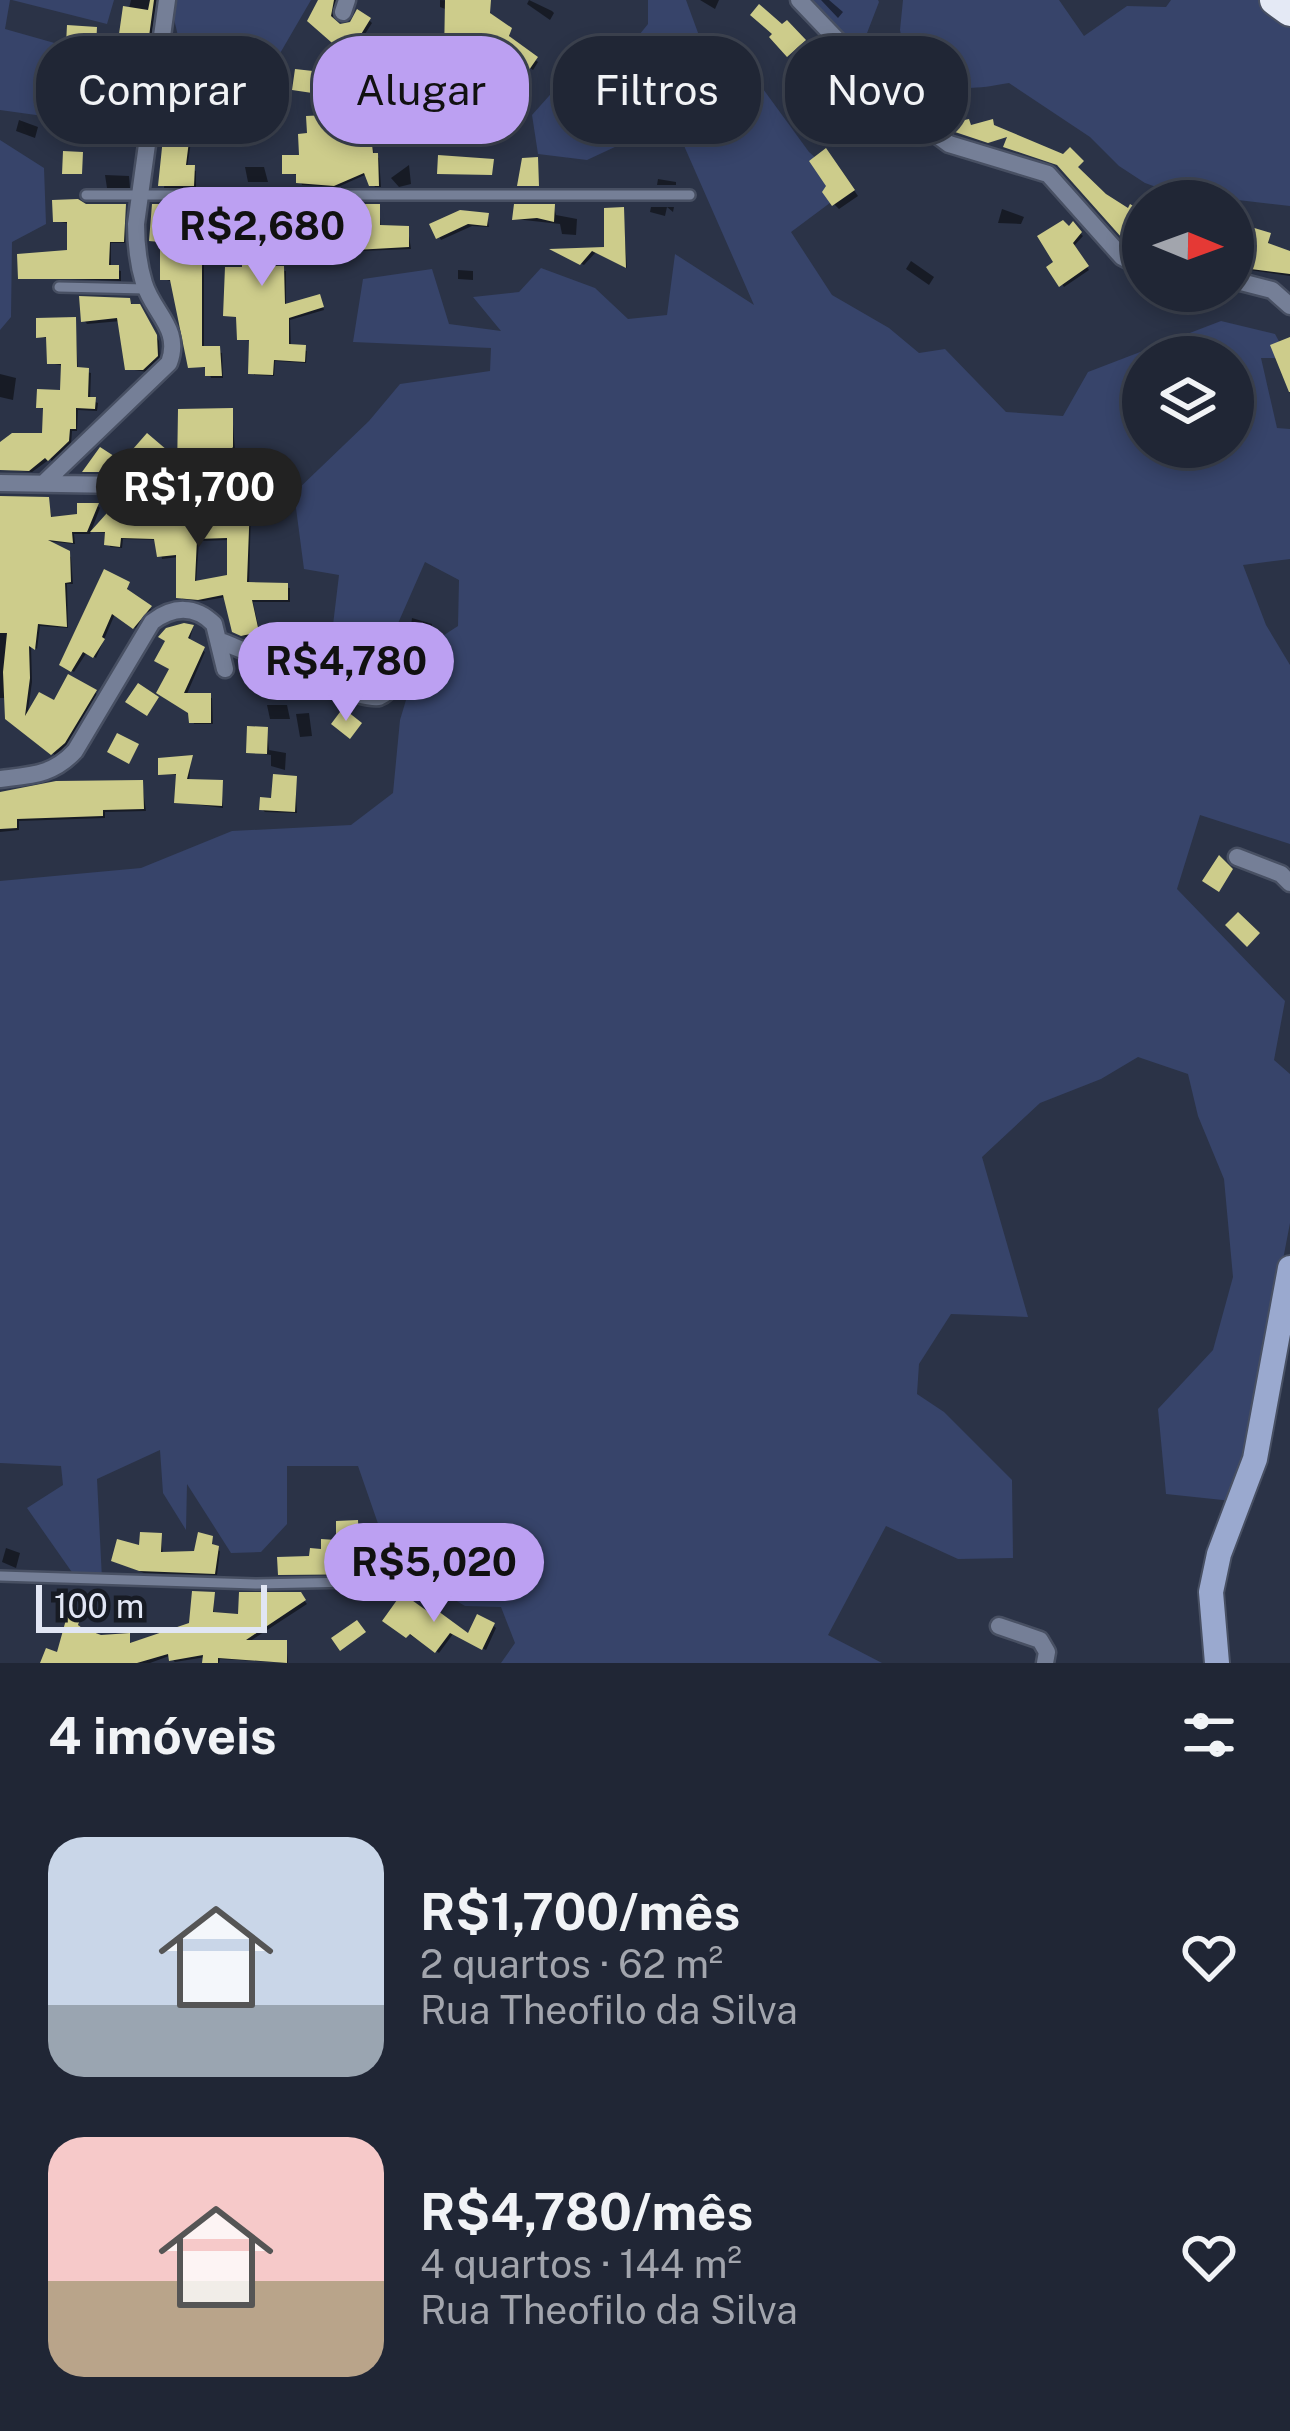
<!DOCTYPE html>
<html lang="pt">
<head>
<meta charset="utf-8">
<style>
	body { margin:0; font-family:"Public Sans",sans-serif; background:#282e3d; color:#f1f3f6; height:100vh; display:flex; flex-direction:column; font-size:45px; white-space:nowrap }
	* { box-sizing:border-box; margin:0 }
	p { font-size:39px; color:#a2a5ad }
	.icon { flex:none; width:66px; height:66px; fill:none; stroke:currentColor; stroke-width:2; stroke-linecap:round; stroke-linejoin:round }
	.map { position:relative; height:1663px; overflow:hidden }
	.details { display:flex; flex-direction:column; background:#202635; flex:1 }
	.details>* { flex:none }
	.hud { position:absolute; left:36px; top:36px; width:1218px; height:108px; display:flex; gap:24px }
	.needle { width:78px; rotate:91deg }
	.controls { position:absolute; left:1122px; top:180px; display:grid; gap:24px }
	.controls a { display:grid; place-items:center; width:132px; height:132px; border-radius:50%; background:#202635; box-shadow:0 6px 18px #0003,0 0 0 3px #3d4350; font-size:60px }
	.scale { position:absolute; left:36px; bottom:30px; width:231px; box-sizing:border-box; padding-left:12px; border:6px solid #e1e6f4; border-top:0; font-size:33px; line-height:42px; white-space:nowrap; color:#e1e6f4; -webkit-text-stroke:9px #171b24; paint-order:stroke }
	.price { position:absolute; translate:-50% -102px; padding:0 27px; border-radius:42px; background:#bca0f2; color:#111; font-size:39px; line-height:78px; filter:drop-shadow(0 3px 6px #0008) }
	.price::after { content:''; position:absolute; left:50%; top:72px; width:36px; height:27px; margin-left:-18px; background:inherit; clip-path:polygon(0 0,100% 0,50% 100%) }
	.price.selected { background:#222; color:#fff }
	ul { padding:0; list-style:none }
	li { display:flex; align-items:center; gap:36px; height:300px; padding:0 48px }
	li span { display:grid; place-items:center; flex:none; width:336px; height:240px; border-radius:36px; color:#555 }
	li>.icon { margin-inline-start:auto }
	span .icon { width:144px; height:144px; fill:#fffc; stroke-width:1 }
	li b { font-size:51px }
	h2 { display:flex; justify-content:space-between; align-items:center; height:144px; padding:0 48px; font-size:51px }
	.chip { padding:0 42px; border-radius:48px; background:#202635; box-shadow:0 6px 18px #0003,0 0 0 3px #3d4350; font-size:42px; line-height:108px }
	.chip.selected { background:#bca0f2; color:#111 }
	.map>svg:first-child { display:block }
</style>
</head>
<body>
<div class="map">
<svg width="1290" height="1663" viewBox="0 0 1290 1663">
	<rect width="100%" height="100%" fill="#2b3347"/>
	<path fill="#37446a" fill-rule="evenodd" d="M 0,0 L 10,0 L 5,29 L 97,55 L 72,120 L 0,110 Z
		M 12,0 L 114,0 L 107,24 Z
		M 176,0 L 311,0 L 250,105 L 228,120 L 189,82 L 173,15 Z
		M 648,0 L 686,0 L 701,41 L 758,82 L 809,152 L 850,188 L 791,232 L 832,295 L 889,328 L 919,353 L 945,349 L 1006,412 L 1063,416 L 1088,372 L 1221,321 L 1275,334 L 1288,358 L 1261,358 L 1277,428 L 1290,429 L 1290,559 L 1243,565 L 1266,625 L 1290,665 L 1290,844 L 1200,815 L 1177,889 L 1285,1001 L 1274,1060 L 1290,1074 L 1290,1223 L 1259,1385 L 1232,1501 L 1166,1494 L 1158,1409 L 1213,1350 L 1233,1277 L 1224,1179 L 1198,1116 L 1188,1074 L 1138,1057 L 1101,1079 L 1040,1103 L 982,1157 L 1028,1317 L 951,1314 L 919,1364 L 917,1394 L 944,1412 L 1012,1480 L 1013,1558 L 958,1559 L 886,1526 L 828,1635 L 882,1663 L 501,1663 L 515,1643 L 501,1607 L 465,1606 L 428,1584 L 383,1538 L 358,1466 L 287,1466 L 287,1524 L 261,1552 L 231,1553 L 187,1484 L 186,1530 L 163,1493 L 160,1450 L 97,1479 L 102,1579 L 76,1578 L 27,1508 L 63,1485 L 61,1466 L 0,1463 L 0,881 L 141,868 L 232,831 L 351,825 L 393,793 L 400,720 L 421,650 L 458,626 L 459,580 L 425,562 L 377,671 L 359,672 L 290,648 L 289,627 L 333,625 L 339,575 L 304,569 L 294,493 L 369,421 L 400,384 L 490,371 L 491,348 L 353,342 L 363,279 L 432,269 L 449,324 L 501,331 L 473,297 L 519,292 L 541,268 L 595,288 L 628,319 L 667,315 L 675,254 L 754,305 L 685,148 L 677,118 L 587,160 L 538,154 L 532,115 L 557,87 L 576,113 L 648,24 ZM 1143,357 L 1233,357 L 1233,447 L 1143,447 Z
		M 804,0 L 878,0 L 879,2 L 862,46 L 827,24 Z
		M 903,0 L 1059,0 L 1084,36 L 1127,6 L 1166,7 L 1171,0 L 1259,0 L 1290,22 L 1290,206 L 1170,192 L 1145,183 L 1119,166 L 1090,137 L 1009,83 C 959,92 952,90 907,66 L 900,30 Z
		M 0,140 L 44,168 L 46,224 L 12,242 L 11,317 L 0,330 Z"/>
	<path fill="#0007" fill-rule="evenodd" d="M 131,0 L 157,0 L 149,51 L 120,47 Z
		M 321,0 L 337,0 L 332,20 L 344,28 L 369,20 L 372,23 L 353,53 L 357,71 L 330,73 L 345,51 Z
		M 440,0 L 489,3 L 491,18 L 510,30 L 510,40 L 538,62 L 533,70 L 487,36 L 490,101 L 473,103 L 465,58 L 447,56 L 448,10 L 440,7 Z
		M 529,0 L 552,11 L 554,13 L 550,20 L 527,4 Z
		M 700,0 L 719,0 L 715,9 Z
		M 821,0 L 829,0 L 843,12 L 838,18 Z
		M 180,65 L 179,105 L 194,105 L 195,118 L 209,122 L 207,143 L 191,142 L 187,168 L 196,171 L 196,188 L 164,188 Z
		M 139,105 L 133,141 L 88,137 Z
		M 325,118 L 328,132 L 371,130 L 374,156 L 379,158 L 381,187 L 375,187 L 367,174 L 338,187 L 302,185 L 299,175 L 285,173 L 303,157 L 310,136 Z
		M 19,120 L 38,127 L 35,138 L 16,131 Z
		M 488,122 L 494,135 L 468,146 L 466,143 Z
		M 831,157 L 858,196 L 839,209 L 834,204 Z
		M 409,165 L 411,184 L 399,187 L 391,178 Z
		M 245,167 L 264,167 L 268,182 L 248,182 Z
		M 105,175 L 129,176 L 130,188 L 107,188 Z
		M 658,179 L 676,182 L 676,185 L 657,185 Z
		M 125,207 L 125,243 L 111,243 L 111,268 L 121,271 L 121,281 L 21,277 L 70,253 L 70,224 L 56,221 Z
		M 192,207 L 194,250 L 204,253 L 204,349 L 222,353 L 223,378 L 211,378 L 208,368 L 191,366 L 173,282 L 164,279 L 163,244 L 152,240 Z
		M 290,207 L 277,214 L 305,213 L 308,232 L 293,232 L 290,224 L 264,223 L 264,269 L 286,271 L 286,307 L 321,300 L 324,310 L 290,320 L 291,347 L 307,351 L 306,363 L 275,361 L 274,376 L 254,375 L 252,341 L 240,339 L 239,318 L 226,315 L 245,270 L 245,226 L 222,230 L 217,213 Z
		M 379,207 L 381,228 L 408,229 L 411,249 L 361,251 L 358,234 L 335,232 Z
		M 554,207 L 556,215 L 577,219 L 576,235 L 562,234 L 560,224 L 515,219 Z
		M 651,207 L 674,207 L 673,212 L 667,207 L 665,216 L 650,212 Z
		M 1002,209 L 1024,217 L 1021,224 L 998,223 Z
		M 623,210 L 627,268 L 596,252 L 584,265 L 556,252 L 607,250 Z
		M 487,216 L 489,227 L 472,226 L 441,240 L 433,226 Z
		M 1073,226 L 1083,236 L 1073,247 L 1089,270 L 1064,287 L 1050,268 Z
		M 1233,234 L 1269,236 L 1269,247 L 1290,255 L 1290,276 L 1249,270 L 1248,255 L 1233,256 Z
		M 911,261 L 934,277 L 929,285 L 906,269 Z
		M 458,270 L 473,271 L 473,280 L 458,279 Z
		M 128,301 L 142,311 L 159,341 L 160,360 L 147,372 L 128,369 L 121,321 L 87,324 L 84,320 Z
		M 75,320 L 78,370 L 91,373 L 90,400 L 98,403 L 97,411 L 78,410 L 77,431 L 72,431 L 71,445 L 53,462 L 50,459 L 32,472 L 0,469 L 0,445 L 45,436 L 46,410 L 39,407 L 63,393 L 64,366 L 50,363 L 49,339 L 39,336 Z
		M 0,374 L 16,378 L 13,400 L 0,397 Z
		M 232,411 L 235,451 L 217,473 L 210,473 L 194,460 L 181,473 L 181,412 Z
		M 147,437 L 174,461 L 161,474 L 133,474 L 124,465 Z
		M 48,500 L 52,519 L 80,517 L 98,506 L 100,508 L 90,534 L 74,534 L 75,544 L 44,541 L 71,557 L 73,584 L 67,584 L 68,628 L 40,626 L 37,649 L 31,645 L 32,682 L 27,718 L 55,704 L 95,692 L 97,695 L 67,746 L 55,755 L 8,718 L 7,698 L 0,698 L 0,502 Z
		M 219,500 L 251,508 L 249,585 L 290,588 L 290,602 L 253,602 L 260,634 L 246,637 L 238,634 L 226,597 L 203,601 L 182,599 L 179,557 L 162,559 L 158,540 L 123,539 L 122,548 L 110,547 L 108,533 L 94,532 ZM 230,540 L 230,577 L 196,583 L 199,541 Z
		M 128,585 L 128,593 L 153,611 L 137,629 L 115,614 L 96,658 L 87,652 L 74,672 L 66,667 Z
		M 412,618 L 432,624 L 430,637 L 421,632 L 410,633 Z
		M 193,628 L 189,642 L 205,652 L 186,696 L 212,698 L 213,724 L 194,724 L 191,713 L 160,693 Z
		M 267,705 L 287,705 L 290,719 L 270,719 Z
		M 309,713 L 312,736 L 300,737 L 296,714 Z
		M 267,730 L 269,750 L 286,753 L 285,770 L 271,766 L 271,755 L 249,752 Z
		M 191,758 L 189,782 L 221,783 L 223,808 L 177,802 L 179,775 L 161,774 Z
		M 295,779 L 297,813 L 265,812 L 262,809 Z
		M 142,783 L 146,811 L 105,812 L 105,818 L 19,821 L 19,830 L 0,832 L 0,794 Z
		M 357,1523 L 360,1545 L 389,1553 L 389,1575 L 281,1573 L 339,1543 Z
		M 161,1536 L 163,1555 L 196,1554 L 212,1539 L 213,1548 L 220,1551 L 217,1575 L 144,1573 L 117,1562 Z
		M 6,1548 L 20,1553 L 16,1568 L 2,1562 Z
		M 214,1595 L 214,1615 L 241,1617 L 300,1595 L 307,1604 L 247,1643 L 286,1643 L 288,1663 L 220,1659 L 219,1663 L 205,1663 L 206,1657 L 175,1662 L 169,1656 L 150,1663 L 43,1663 L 59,1656 L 78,1622 L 79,1630 L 101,1638 L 129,1636 L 131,1646 L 191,1625 Z
		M 386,1620 L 435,1620 L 469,1637 L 493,1625 L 496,1628 L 486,1650 L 453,1634 L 439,1653 Z"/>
	<path fill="#cdcc8b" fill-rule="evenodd" d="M 150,0 L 154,0 L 147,51 L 117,48 L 123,6 L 148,10 Z
		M 318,0 L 334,0 L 331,16 L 340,24 L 350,22 L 357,9 L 371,18 L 352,49 L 356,69 L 327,75 L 323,53 L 339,49 L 307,21 Z
		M 445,0 L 491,0 L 490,13 L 512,28 L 509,36 L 538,57 L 529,70 L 486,38 L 488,100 L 468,102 L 462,57 L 444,57 Z
		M 759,4 L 782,24 L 787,20 L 806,40 L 787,57 L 769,37 L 772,34 L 750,15 Z
		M 67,25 L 97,27 L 96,47 L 66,44 Z
		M 874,38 L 960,121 L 969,119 L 971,125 L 993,119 L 994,125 L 1063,154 L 1070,147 L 1084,161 L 1078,167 L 1106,194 L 1128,208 L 1130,204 L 1143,212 L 1143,253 L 1130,247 L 1057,165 L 1003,147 L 1007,137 L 988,143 L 955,132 L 946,113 L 939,120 L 914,102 L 863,48 Z
		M 171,61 L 182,62 L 177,102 L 195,102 L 193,115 L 207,116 L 205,142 L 189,141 L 186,165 L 195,165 L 194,186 L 158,186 Z
		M 295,69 L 322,72 L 319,94 L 292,90 Z
		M 98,98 L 140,103 L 138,117 L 133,117 L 132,140 L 85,138 L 85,103 L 97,103 Z
		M 277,99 L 278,131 L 254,132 L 258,100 Z
		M 326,115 L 326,129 L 370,124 L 373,153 L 378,153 L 379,186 L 369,186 L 364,173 L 334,186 L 296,183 L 296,174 L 282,174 L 282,155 L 299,155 L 298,134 L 307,133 L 306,116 Z
		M 487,115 L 493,132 L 463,145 L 456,128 Z
		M 826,148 L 855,190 L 832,206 L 822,192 L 826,186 L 809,161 Z
		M 63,151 L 83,152 L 82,174 L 62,174 Z
		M 438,155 L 494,159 L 492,175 L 437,174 Z
		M 538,157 L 539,186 L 517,186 L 522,158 Z
		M 78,199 L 86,204 L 126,204 L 124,242 L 110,242 L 109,265 L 119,265 L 119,279 L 18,279 L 17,254 L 67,250 L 67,222 L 53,222 L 52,200 Z
		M 152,204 L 194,204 L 192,247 L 202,247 L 202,346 L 220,346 L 222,376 L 205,376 L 205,367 L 188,368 L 170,280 L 160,280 L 160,242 L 149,241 Z
		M 264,204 L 291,204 L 275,211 L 306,210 L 306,231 L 287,231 L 288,222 L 263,222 L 263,266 L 284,266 L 285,304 L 320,294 L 324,307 L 289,318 L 289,344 L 306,345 L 305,362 L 274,360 L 273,375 L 248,374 L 249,340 L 237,340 L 236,317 L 223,316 L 225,267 L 242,267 L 242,225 L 216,229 L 213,210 L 236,206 L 264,209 Z
		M 357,204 L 380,204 L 380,225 L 409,226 L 409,247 L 355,250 L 355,232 L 332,233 L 331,209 L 357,208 Z
		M 514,204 L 555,204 L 554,222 L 537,218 L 512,220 Z
		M 624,207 L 626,268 L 592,251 L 580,265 L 549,249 L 604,247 L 604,208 Z
		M 460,210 L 489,213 L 487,226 L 468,224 L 436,239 L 429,224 Z
		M 1063,220 L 1069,226 L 1073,221 L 1082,232 L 1073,243 L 1089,266 L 1059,287 L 1046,267 L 1053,262 L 1037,236 Z
		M 1251,227 L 1271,233 L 1268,243 L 1290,251 L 1290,274 L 1243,268 L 1245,253 L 1233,254 L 1233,231 Z
		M 79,296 L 130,298 L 131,304 L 140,304 L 157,335 L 158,356 L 143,370 L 125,370 L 117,318 L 81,322 Z
		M 76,317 L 77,367 L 89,368 L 88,397 L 96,397 L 95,409 L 76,408 L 76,429 L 70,429 L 69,441 L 48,461 L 45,458 L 29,471 L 0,470 L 0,442 L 12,433 L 42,433 L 43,408 L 36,408 L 37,389 L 60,390 L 61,364 L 47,364 L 46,337 L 36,338 L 36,318 Z
		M 1290,337 L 1290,392 L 1289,392 L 1270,345 Z
		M 233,408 L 233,447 L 214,472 L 205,472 L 189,459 L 177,473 L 178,409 Z
		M 147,433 L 174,456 L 159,473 L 128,472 L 119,465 Z
		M 100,447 L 117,458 L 112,472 L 82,472 Z
		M 0,496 L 49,497 L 51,517 L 77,514 L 77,503 L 99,503 L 87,532 L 72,532 L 73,543 L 48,540 L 70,551 L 71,582 L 65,583 L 67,627 L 38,624 L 35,650 L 29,646 L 30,678 L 25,716 L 39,692 L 54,700 L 68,674 L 97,690 L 65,743 L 51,755 L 5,719 L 3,672 L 7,633 L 0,633 Z
		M 220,497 L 220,501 L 250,503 L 247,582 L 288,583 L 288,600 L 252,600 L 259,632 L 241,636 L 232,632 L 223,595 L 198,600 L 176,598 L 176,555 L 157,557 L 154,539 L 121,538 L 120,547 L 104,545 L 105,532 L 90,532 L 115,504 L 129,505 L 129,498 ZM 227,538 L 227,575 L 195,581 L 197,539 Z
		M 104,569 L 130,582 L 127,589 L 152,606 L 133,629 L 112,614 L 102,637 L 105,639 L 93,658 L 83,652 L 71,672 L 59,665 Z
		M 184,623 L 194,625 L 188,638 L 205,647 L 184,693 L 211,693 L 211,723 L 189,723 L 188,713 L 156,693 L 169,669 L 154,661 L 165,641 L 158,637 L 166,628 Z
		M 138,683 L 159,697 L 147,716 L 125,702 Z
		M 343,708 L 362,723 L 350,739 L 331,724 Z
		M 247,726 L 268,727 L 267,754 L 246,753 Z
		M 117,733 L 139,744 L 129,764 L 107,752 Z
		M 193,755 L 187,779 L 223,780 L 222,806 L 174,803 L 176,774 L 158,775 L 158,758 Z
		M 273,774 L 297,776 L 295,812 L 259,810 L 260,797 L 271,798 Z
		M 143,780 L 144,809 L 103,810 L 103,816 L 17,819 L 17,828 L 0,829 L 0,792 L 56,781 Z
		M 1219,855 L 1233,869 L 1219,892 L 1202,881 Z
		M 1238,912 L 1260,933 L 1247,947 L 1225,925 Z
		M 358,1520 L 359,1542 L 388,1547 L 388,1574 L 278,1575 L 277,1557 L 309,1556 L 310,1548 L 321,1549 L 321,1539 L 336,1540 L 336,1521 Z
		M 140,1532 L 162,1533 L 161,1552 L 194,1551 L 198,1532 L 213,1536 L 212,1544 L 219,1546 L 215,1574 L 139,1571 L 111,1561 L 117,1539 L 139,1545 Z
		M 192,1591 L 215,1592 L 213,1612 L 238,1614 L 239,1592 L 301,1592 L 306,1600 L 246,1640 L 287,1640 L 287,1663 L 218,1658 L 218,1663 L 202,1663 L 203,1655 L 169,1661 L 168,1654 L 137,1663 L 40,1663 L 46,1648 L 57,1652 L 67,1616 L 80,1619 L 78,1625 L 82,1628 L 101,1635 L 130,1633 L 130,1643 L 189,1623 Z
		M 402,1593 L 434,1616 L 438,1611 L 468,1633 L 477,1614 L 495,1623 L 482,1650 L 450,1633 L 435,1653 L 410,1634 L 406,1638 L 382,1621 Z
		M 357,1620 L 366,1632 L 340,1651 L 331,1638 Z"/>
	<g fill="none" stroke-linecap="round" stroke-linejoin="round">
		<defs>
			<path id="lane" d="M 86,195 L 690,195
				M 59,287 L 146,289
				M 0,1576 L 256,1584 L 353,1582"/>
			<path id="street" d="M 799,0 L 906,112 L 949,144 L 1048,174 L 1122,257 L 1143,268
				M 343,12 L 347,0
				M 1233,280 L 1272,290 L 1290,306
				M 46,481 L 169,363 C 182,329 153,313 144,283 C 138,263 136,245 136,224 L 167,0
				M 0,483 L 181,486 L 275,481
				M 218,640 C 244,650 362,703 379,697 C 397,690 407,660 416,643
				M 0,779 C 32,775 53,775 75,751 L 152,622 C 173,606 195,605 214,624 L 225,669
				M 1237,857 L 1281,874 L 1290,883
				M 999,1626 L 1040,1640 L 1047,1652 L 1045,1663"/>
			<path id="secondary" d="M 1217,1663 L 1211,1592 L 1219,1554 L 1255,1459 L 1290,1268"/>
			<path id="highway" d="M 1275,0 L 1290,11"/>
		</defs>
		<use href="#lane" stroke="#485063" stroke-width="14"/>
		<use href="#street" stroke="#485063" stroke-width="21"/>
		<use href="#secondary" stroke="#485063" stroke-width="28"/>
		<use href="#highway" stroke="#485063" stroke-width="34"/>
		<use href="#lane" stroke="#757f97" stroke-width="9"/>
		<use href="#street" stroke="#757f97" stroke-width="16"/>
		<use href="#secondary" stroke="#9aa9cf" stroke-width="24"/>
		<use href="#highway" stroke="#e4e9f5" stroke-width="30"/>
	</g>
</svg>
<div class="controls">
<a><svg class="needle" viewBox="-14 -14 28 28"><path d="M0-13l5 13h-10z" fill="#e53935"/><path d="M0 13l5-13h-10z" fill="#a2a5ad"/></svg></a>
<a><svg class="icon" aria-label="layers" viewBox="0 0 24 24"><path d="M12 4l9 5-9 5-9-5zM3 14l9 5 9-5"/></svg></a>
</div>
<div class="scale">100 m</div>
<b class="price" style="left:262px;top:289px">R$2,680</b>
<b class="price selected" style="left:199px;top:550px">R$1,700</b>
<b class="price" style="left:346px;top:724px">R$4,780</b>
<b class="price" style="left:434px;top:1625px">R$5,020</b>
<div class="hud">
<a class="chip">Comprar</a>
<a class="chip selected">Alugar</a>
<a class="chip">Filtros</a>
<a class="chip">Novo</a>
</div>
</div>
<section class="details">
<h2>4 imóveis<svg class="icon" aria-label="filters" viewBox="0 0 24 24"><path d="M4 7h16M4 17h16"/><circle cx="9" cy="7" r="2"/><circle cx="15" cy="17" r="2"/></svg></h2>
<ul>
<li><span style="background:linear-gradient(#c9d6e8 70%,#9aa5b1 0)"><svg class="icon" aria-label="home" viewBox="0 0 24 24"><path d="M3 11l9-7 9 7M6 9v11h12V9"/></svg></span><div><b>R$1,700/mês</b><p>2 quartos · 62 m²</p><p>Rua Theofilo da Silva</p></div><svg class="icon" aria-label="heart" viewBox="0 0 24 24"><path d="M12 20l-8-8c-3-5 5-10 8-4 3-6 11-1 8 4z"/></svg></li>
<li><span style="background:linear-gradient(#f6c9c9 60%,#b9a48a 0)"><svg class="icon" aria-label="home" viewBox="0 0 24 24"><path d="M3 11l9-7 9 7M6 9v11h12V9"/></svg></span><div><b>R$4,780/mês</b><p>4 quartos · 144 m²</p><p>Rua Theofilo da Silva</p></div><svg class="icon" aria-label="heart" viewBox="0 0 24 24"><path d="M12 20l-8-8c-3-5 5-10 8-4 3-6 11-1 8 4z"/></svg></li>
</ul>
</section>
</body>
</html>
